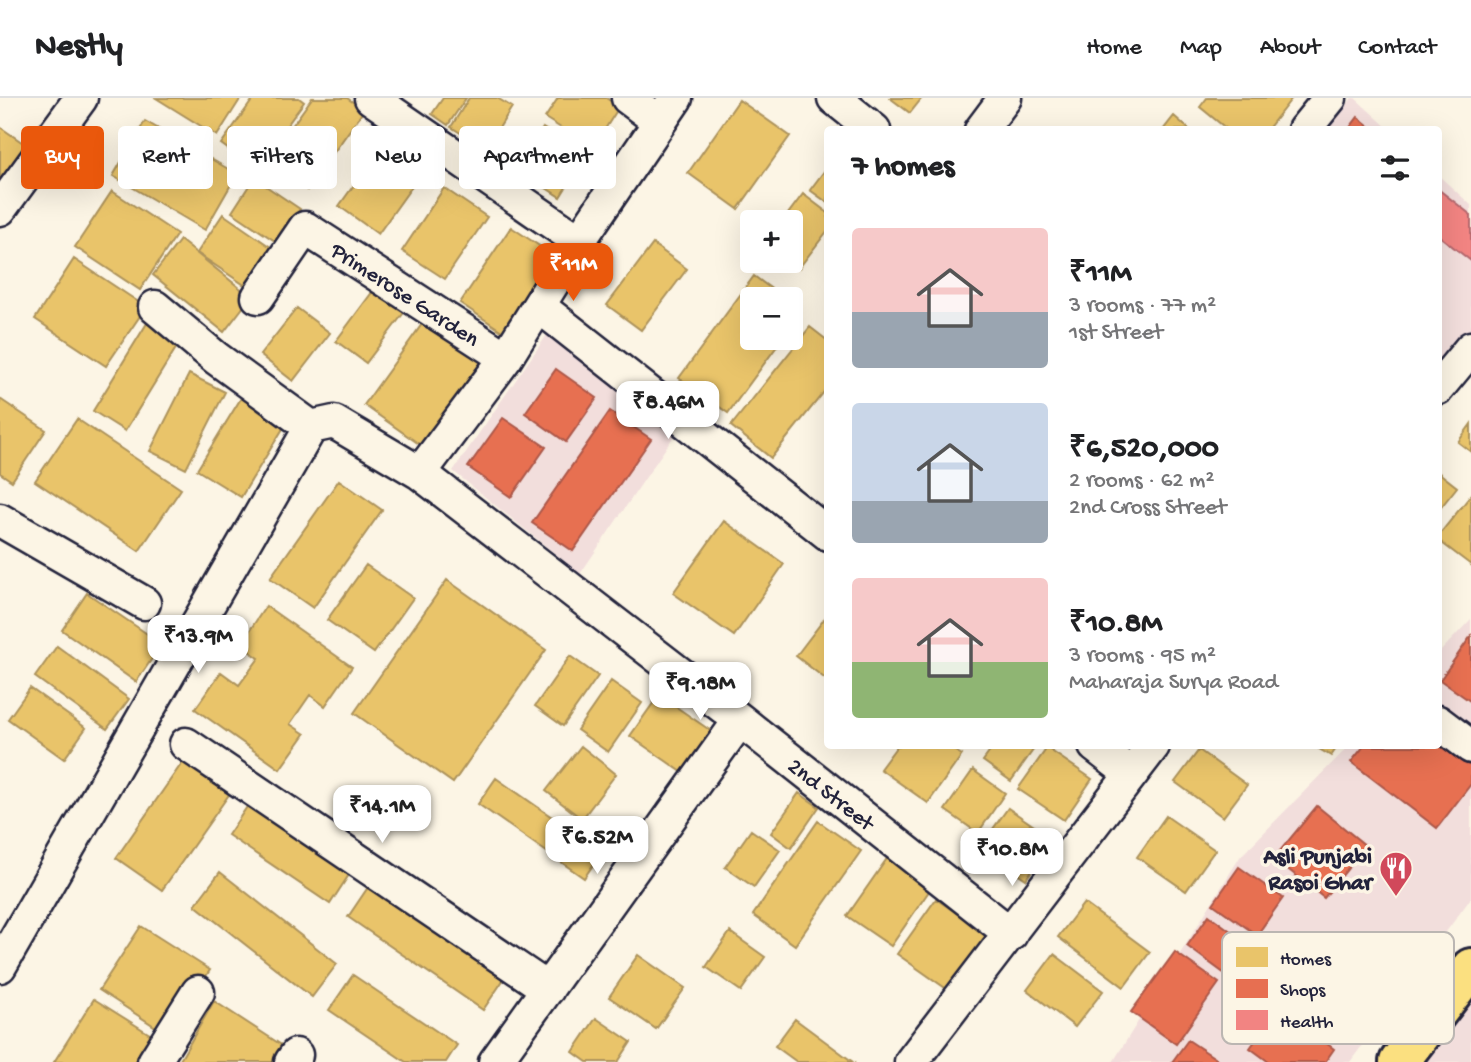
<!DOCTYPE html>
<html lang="en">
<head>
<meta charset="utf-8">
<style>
	body { margin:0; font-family:"Gochi Hand",sans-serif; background:#f2f2f2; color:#202124; height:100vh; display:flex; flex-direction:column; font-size:26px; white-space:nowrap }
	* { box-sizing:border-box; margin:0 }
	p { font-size:23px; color:#757577 }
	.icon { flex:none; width:38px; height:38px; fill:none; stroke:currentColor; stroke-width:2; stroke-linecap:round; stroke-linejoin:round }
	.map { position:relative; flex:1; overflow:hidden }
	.drawer { position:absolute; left:824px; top:28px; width:618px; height:623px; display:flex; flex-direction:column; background:#fff; border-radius:7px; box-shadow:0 7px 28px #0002 }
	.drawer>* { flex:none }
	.guide { position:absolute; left:21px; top:28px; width:665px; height:63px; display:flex; gap:14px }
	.fabs { position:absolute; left:740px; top:112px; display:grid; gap:14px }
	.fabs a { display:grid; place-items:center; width:63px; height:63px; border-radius:7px; background:#fff; box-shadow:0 7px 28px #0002; font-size:35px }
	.price { position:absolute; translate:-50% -60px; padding:0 16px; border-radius:14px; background:#fff; color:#222; font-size:23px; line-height:46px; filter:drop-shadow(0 2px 4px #0008) }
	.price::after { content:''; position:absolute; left:50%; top:42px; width:21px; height:16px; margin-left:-10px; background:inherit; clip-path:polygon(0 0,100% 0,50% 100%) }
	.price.selected { background:#ea580c; color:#fff }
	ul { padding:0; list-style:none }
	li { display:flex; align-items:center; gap:21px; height:175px; padding:0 28px }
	li span { display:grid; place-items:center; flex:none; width:196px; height:140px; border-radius:7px; color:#555 }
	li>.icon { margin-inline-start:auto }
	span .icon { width:84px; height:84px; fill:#fffc; stroke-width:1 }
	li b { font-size:30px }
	h2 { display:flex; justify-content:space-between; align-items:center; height:84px; padding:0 28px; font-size:30px }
	.pill { padding:0 24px; border-radius:7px; background:#fff; box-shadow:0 7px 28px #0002; font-size:24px; line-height:63px }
	.pill.selected { background:#ea580c; color:#fff }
	header { display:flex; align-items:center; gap:42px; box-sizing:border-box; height:98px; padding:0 35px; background:#fff; border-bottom:2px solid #e0e0e0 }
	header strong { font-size:33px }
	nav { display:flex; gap:38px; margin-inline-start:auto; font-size:24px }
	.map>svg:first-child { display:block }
</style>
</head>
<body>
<header>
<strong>Nestly</strong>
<nav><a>Home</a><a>Map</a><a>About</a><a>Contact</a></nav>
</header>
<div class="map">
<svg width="1471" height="964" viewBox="0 0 1471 964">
	<rect width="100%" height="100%" fill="#fcf5e5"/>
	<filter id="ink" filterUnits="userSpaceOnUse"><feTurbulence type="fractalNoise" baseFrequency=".0143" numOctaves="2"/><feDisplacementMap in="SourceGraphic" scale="14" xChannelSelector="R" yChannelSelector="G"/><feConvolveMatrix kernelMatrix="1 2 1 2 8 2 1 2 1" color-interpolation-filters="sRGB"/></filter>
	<g filter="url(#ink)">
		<path fill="#f2dedc" d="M 1352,0 L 1355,0 L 1389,31 L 1327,32 Z
			M 1438,77 L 1471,107 L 1471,235 L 1438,275 Z
			M 551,231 L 678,332 L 580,476 L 453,373 Z
			M 1471,521 L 1471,800 L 1350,964 L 1113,964 L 1240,759 L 1349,648 L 1438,648 L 1439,555 Z
			M 1471,903 L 1471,964 L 1425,964 Z"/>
		<path fill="#e9c46a" stroke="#ad935c" stroke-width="2" d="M 156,0 L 241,0 L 217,38 Z
			M 254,0 L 299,0 L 304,4 L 255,71 L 221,46 Z
			M 312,0 L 347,0 L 364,12 L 307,92 L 267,63 Z
			M 443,0 L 466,0 L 448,27 L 432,16 Z
			M 469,0 L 497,0 L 512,9 L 486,51 L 451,29 Z
			M 558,0 L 606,0 L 619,9 L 593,50 L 545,20 Z
			M 890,0 L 922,0 L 910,15 Z
			M 1207,0 L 1292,0 L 1267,32 L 1228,32 L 1200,9 Z
			M 739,2 L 790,38 L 738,111 L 688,75 Z
			M 1174,18 L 1190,32 L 1163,32 Z
			M 145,23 L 237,76 L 205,132 L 113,78 Z
			M 396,28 L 435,56 L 378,136 L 339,108 Z
			M 0,29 L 26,47 L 0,85 Z
			M 543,30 L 586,57 L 560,99 L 517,71 Z
			M 828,68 L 828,105 L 810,92 Z
			M 254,80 L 300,111 L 278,145 L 232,114 Z
			M 444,90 L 487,119 L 445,181 L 402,153 Z
			M 112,93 L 177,136 L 140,192 L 75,149 Z
			M 803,96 L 828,115 L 828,132 L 799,170 L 789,163 L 791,163 L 791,124 L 782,124 Z
			M 223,116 L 275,152 L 249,190 L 197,155 Z
			M 511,129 L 559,161 L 508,237 L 460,205 Z
			M 180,142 L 251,199 L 224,234 L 153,177 Z
			M 653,146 L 687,171 L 641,232 L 607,207 Z
			M 74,161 L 146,209 L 106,268 L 35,221 Z
			M 754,178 L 785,201 L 752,201 L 752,240 L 783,240 L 728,315 L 679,280 Z
			M 379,185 L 409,208 L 366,265 L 336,243 Z
			M 297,210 L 330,235 L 293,283 L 260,257 Z
			M 149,222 L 181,242 L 125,333 L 93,313 Z
			M 425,222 L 482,263 L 422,348 L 364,307 Z
			M 810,229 L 828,243 L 828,289 L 771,360 L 731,328 Z
			M 189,276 L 225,294 L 186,371 L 150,353 Z
			M 243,297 L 287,324 L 241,399 L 197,372 Z
			M 0,301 L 46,332 L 12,383 L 0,375 Z
			M 77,321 L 181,391 L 139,453 L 35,383 Z
			M 1471,326 L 1471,354 L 1458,344 Z
			M 1438,374 L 1457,389 L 1438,413 Z
			M 339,382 L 382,412 L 313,510 L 270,480 Z
			M 1471,397 L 1471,467 L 1438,442 L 1438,438 Z
			M 724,423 L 784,466 L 734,538 L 673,495 Z
			M 366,467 L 413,500 L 374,555 L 327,522 Z
			M 447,482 L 546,552 L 453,685 L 354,615 Z
			M 87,495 L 162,546 L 136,584 L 62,532 Z
			M 266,508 L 352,569 L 325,608 L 310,597 L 290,626 L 305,636 L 280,671 L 195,611 L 221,574 L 239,587 L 259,560 L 240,547 Z
			M 828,516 L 828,583 L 796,558 Z
			M 57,548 L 129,601 L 107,631 L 35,579 Z
			M 570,558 L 598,578 L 563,628 L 535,608 Z
			M 611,583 L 642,605 L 608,654 L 577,632 Z
			M 30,590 L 86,630 L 64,661 L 8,621 Z
			M 659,597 L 711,633 L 682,674 L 630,638 Z
			M 581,648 L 616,676 L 582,721 L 546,693 Z
			M 897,648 L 947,648 L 962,657 L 928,705 L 880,671 Z
			M 994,648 L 1036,648 L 1011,683 L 983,663 Z
			M 1314,648 L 1338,648 L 1331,658 Z
			M 1047,650 L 1092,681 L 1064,722 L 1018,691 Z
			M 1199,652 L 1247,687 L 1223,719 L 1175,684 Z
			M 189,655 L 235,688 L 162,792 L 116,760 Z
			M 973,672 L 1005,695 L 978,735 L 945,712 Z
			M 496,680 L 602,754 L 584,780 L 478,706 Z
			M 799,695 L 819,709 L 791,750 L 771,735 Z
			M 255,697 L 356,766 L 330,806 L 228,737 Z
			M 1008,710 L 1053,741 L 1026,781 L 980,749 Z
			M 1166,718 L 1215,752 L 1186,793 L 1137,759 Z
			M 818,723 L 861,753 L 795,847 L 753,817 Z
			M 751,732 L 780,752 L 754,789 L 725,769 Z
			M 893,752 L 936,783 L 891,848 L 847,818 Z
			M 220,774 L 337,866 L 312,899 L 195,807 Z
			M 375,779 L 510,872 L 483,912 L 348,819 Z
			M 936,801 L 990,838 L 951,894 L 897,856 Z
			M 1084,805 L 1150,854 L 1124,889 L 1058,839 Z
			M 141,828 L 210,872 L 168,937 L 99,892 Z
			M 730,834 L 765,859 L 741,893 L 706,869 Z
			M 1054,856 L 1103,893 L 1075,929 L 1027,892 Z
			M 638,857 L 685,890 L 656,931 L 609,899 Z
			M 353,877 L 457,947 L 446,964 L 406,964 L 329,912 Z
			M 94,901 L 164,945 L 152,964 L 54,964 Z
			M 214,903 L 289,952 L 280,964 L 179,964 Z
			M 596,920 L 631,944 L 618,964 L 587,964 L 573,954 Z
			M 795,921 L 853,964 L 797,964 L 775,948 Z"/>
		<path fill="#e76f51" stroke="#ac584a" stroke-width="2" d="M 1358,19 L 1374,32 L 1348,32 Z
			M 556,271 L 597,300 L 566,344 L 525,315 Z
			M 610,313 L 651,341 L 573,453 L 532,425 Z
			M 503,320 L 546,349 L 511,399 L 468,369 Z
			M 1471,538 L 1471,601 L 1470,603 L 1440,582 Z
			M 1438,635 L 1471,659 L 1471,686 L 1437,730 L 1351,664 L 1364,648 L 1438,648 Z
			M 1317,708 L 1366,748 L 1324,800 L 1274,760 Z
			M 1239,769 L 1283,800 L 1257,837 L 1213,806 Z
			M 1209,817 L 1259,854 L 1236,884 L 1187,848 Z
			M 1175,854 L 1219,885 L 1176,946 L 1131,914 Z
			M 1279,910 L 1334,951 L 1325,964 L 1269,964 L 1250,950 Z
			M 1188,942 L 1221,964 L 1172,964 Z"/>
		<path fill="#f28482" stroke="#b4676d" stroke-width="2" d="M 1438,91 L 1471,117 L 1471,163 L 1438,137 Z"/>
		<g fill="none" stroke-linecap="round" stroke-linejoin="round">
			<defs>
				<path id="minor" d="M 371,0 L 579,143
					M 628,0 L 660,24
					M 834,0 L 874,32
					M 981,32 L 1005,0
					M 1304,32 L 1330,0
					M 0,111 L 81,0
					M 258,199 L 305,130 L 506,260
					M 155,209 L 216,260 L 311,329
					M 540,209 L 828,436
					M 1438,290 L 1471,250
					M 420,375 L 506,260 L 579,143 L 676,0
					M 0,422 L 144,505
					M 1438,624 L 1471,649
					M 186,646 L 548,891
					M 1095,648 L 1131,676
					M 0,868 L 311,329 L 334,324 L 420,375 L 740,622 L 1011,836
					M 154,964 L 198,894
					M 291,964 L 296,957
					M 495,964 L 740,622
					M 911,964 L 1153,648"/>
				<path id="major" d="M 1399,964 L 1471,870"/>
			</defs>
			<use href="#minor" stroke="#22223b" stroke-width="37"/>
			<use href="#major" stroke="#22223b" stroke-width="44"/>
			<use href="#minor" stroke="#fcf5e5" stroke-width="32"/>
			<use href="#major" stroke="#fbe080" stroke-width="38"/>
		</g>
	</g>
	<defs>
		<symbol id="restaurant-pin" viewBox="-11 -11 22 30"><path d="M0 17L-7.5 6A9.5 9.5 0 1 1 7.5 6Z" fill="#d1495b" stroke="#fcf5e5"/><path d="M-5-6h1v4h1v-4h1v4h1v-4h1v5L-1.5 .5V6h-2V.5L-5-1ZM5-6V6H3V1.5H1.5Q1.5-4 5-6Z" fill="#fff"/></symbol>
	</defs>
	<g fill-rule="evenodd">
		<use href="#restaurant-pin" x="1377" y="751" width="38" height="52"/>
	</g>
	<g text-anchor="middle" stroke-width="7" stroke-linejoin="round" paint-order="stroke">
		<g font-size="23" fill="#22223b" stroke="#fcf5e5">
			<text transform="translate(406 195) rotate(33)" y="8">Primerose Garden</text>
			<text transform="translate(832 695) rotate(38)" y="8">2nd Street</text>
		</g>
		<g font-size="23" font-weight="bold" fill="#22223b" stroke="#fcf5e5" text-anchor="end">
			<text x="1372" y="765">Asli Punjabi<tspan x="1372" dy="26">Rasoi Ghar</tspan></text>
		</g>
	</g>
	<rect x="1222" y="834" width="232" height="112" rx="10" fill="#fcf5e5" stroke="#bbb6b2" stroke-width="2"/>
	<rect x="1236" y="849" width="32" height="20" fill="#e9c46a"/>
	<rect x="1236" y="881" width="32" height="19" fill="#e76f51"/>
	<rect x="1236" y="912" width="32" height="20" fill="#f28482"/>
	<g font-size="19" fill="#22223b">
		<text x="1280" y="866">Homes</text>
		<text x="1280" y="897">Shops</text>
		<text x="1280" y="929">Health</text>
	</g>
</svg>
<div class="fabs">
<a>+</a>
<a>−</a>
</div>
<b class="price selected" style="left:573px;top:205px">₹11M</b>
<b class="price" style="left:668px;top:343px">₹8.46M</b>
<b class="price" style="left:198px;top:577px">₹13.9M</b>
<b class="price" style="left:700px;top:624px">₹9.18M</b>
<b class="price" style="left:382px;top:747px">₹14.1M</b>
<b class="price" style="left:597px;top:778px">₹6.52M</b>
<b class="price" style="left:1012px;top:790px">₹10.8M</b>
<div class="guide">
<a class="pill selected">Buy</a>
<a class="pill">Rent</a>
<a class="pill">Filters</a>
<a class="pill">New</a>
<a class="pill">Apartment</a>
</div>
<section class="drawer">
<h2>7 homes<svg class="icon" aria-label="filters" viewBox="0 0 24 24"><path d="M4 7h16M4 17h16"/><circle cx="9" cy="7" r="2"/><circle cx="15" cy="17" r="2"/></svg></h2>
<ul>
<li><span style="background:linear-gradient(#f6c9c9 60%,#9aa5b1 0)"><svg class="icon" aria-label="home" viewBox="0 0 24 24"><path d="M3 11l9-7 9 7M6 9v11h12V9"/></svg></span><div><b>₹11M</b><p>3 rooms · 77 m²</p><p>1st Street</p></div></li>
<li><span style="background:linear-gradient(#c9d6e8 70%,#9aa5b1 0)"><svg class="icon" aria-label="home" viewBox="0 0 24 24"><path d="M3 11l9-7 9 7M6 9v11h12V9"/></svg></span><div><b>₹6,520,000</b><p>2 rooms · 62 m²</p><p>2nd Cross Street</p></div></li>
<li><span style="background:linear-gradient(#f6c9c9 60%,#8fb573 0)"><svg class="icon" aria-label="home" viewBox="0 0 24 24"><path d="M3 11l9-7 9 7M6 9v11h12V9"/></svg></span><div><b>₹10.8M</b><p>3 rooms · 95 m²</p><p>Maharaja Surya Road</p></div></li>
</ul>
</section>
</div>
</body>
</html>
